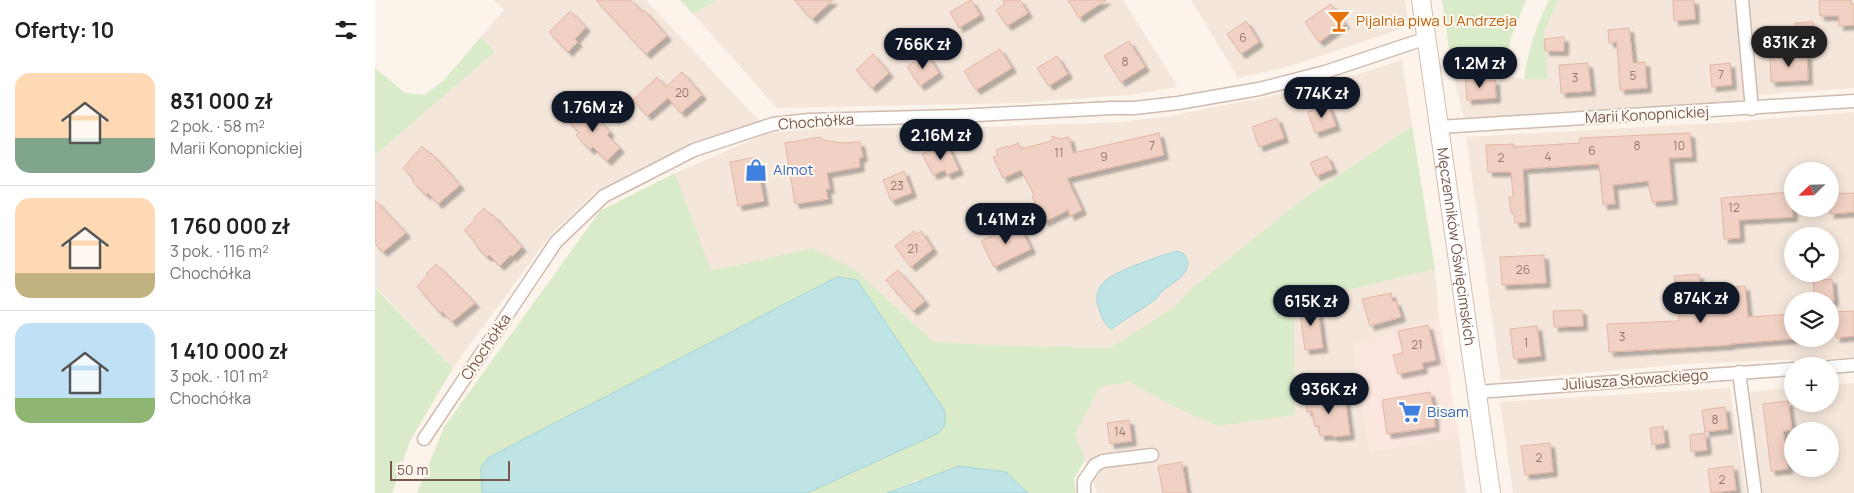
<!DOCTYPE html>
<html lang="pl">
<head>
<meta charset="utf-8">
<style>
	body { margin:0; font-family:Manrope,sans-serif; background:#f6f6f6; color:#202124; height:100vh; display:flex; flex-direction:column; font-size:19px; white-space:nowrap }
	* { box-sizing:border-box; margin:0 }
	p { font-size:16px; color:#757577 }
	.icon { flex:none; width:28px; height:28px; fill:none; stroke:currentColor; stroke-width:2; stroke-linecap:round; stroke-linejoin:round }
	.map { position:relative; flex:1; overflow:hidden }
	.panel { display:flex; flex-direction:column; background:#fff; width:375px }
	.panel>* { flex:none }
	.needle { width:32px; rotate:247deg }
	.fabs { position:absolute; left:1409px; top:162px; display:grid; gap:10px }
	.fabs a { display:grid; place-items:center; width:55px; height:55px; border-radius:50%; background:#fff; box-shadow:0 2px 12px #0003; font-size:25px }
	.scale { position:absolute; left:15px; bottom:12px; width:120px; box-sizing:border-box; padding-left:5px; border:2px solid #78594e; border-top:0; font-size:14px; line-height:18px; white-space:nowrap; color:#78594e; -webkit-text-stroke:4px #fff9f2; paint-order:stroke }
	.price { position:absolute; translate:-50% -42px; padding:0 11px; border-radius:18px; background:#111827; color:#fff; font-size:16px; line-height:32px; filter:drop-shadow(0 1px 2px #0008) }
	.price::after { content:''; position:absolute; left:50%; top:30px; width:15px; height:11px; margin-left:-8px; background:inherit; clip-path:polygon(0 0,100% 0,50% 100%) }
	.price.selected { background:#222; color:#fff }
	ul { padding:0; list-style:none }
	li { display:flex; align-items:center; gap:15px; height:125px; padding:0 15px }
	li+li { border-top:1px solid #e0e0e0 }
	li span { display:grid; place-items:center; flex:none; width:140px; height:100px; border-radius:15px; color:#555 }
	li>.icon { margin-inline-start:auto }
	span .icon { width:60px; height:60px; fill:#fffc; stroke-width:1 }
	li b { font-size:21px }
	h2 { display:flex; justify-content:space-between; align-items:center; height:60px; padding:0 15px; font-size:21px }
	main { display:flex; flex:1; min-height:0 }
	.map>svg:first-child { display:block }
</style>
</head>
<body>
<main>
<section class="panel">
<h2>Oferty: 10<svg class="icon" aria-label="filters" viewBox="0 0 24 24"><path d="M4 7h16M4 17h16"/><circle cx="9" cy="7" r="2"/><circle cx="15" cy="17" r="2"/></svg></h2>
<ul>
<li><span style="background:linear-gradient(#ffd9b3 65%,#7fa58c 0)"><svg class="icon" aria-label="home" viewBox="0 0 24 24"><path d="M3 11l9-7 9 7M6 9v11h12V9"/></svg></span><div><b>831 000 zł</b><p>2 pok. · 58 m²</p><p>Marii Konopnickiej</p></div></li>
<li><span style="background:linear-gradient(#ffd9b3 75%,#c2b280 0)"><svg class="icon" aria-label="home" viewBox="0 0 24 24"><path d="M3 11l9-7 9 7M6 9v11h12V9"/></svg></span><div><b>1 760 000 zł</b><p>3 pok. · 116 m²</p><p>Chochółka</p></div></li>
<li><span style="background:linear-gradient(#bfe0f5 75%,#8fb573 0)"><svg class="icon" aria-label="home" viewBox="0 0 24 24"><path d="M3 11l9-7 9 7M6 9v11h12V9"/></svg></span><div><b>1 410 000 zł</b><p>3 pok. · 101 m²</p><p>Chochółka</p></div></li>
</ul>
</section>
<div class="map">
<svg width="1479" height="493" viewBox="0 0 1479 493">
	<defs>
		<filter id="shadow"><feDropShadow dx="4.5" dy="4.5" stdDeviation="1" flood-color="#0004"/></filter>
	</defs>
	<rect width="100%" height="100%" fill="#fcf4eb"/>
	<path fill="#f4e6da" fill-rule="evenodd" d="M 119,0 L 271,0 L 385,122 L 321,144 L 290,157 L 217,195 L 176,234 L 78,368 L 0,287 L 0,155 L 120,52 L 106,37 L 129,10 Z
		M 342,0 L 748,0 L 803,87 L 753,95 L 645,103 L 402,108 L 318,14 Z
		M 816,0 L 1030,0 L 1034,26 L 915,66 L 863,78 Z
		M 1183,0 L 1361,0 L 1369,104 L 1089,118 L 1078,76 L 1131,76 L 1149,79 L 1173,79 L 1169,32 Z
		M 1374,0 L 1479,0 L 1479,88 L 1383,95 Z
		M 1027,60 L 1037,126 L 925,201 L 815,290 L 798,308 L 735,348 L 638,346 L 559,342 L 479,269 L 373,263 L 336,270 L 300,173 L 391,134 L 429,128 L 610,127 L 747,122 L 794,116 L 888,98 L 968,79 Z
		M 1479,112 L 1479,357 L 1309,364 L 1126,381 L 1091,137 L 1357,122 ZM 1418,171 L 1455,171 L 1455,209 L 1418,209 ZM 1418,236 L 1455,236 L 1455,274 L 1418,274 ZM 1418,301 L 1455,301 L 1455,339 L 1418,339 Z
		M 1060,269 L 1064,318 L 978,345 L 995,452 L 1084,436 L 1091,493 L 722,493 L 700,434 L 725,387 L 754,382 L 800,407 L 919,303 Z
		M 1479,383 L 1479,493 L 1387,493 L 1373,392 L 1417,388 L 1418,404 L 1455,404 L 1455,385 ZM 1418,431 L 1455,431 L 1455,469 L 1418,469 Z
		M 1355,388 L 1371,493 L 1138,493 L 1125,402 Z"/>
	<path fill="#fce6e0" d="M 1064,318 L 1084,436 L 995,452 L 978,344 Z"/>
	<path fill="#daebc9" d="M 305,0 L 342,0 L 318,14 Z
		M 1067,0 L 1151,0 L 1136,37 L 1129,76 L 1078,76 Z
		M 1174,0 L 1183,0 L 1169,32 L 1173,79 L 1149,79 C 1153,48 1161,28 1174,0 Z
		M 106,37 L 120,52 L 0,155 L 0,68 L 30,93 L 50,95 L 69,80 Z
		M 1037,126 L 1060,269 L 919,303 L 920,415 L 843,426 L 800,407 L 754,382 L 725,387 L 700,434 L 710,460 L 699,479 L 701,493 L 653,493 L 631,472 L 542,480 L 512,493 L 42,493 L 69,427 L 225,211 L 300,173 L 336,270 L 373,263 L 437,248 L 479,269 L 559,342 L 638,346 L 735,348 L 798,308 L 815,290 L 925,201 Z
		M 0,288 L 78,368 L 35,441 L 17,493 L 0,493 Z"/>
	<path fill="#bfe4e6" stroke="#a6d5d8" d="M 802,251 L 809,254 L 813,262 L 811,271 L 805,278 L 787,291 L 780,300 L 736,329 C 729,323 726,317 724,309 C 720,299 722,288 730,281 C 742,270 785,256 802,251 Z
		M 462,277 L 482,280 L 570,411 L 570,425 L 564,433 L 432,493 L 107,493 L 106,467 L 114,457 Z
		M 584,466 L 631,472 L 653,493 L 512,493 Z"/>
	<path fill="#f1d1c3" stroke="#e4b6a4" filter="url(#shadow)" d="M 221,0 L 256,0 L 267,12 L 269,10 L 292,36 L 271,54 Z
		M 419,0 L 458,0 L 437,19 Z
		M 596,0 L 605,15 L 584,28 L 575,12 Z
		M 627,0 L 645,0 L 653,13 L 632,26 L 621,10 L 630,4 Z
		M 693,0 L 731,0 L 704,18 Z
		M 1298,0 L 1319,0 L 1320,19 L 1299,21 Z
		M 1444,0 L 1476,0 L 1476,4 L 1479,4 L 1479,25 L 1464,26 L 1464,16 L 1445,16 Z
		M 956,4 L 970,24 L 944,42 L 930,22 Z
		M 195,11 L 211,27 L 200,39 L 203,42 L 193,52 L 174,32 Z
		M 871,21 L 884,42 L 866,54 L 852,34 Z
		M 1438,22 L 1440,40 L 1422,41 L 1420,23 Z
		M 1254,28 L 1258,63 L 1270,62 L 1272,88 L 1245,90 L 1242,42 L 1234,43 L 1233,30 Z
		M 1189,37 L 1189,51 L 1170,51 L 1169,39 Z
		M 754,41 L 770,67 L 746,82 L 729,56 Z
		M 625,49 L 637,68 L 601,90 L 589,71 Z
		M 551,53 L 564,73 L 545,86 L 532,67 Z
		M 498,54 L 514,73 L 497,88 L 481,70 Z
		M 1432,54 L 1433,80 L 1396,82 L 1395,58 Z
		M 682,56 L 693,74 L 674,86 L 662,68 Z
		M 1213,63 L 1216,91 L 1186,93 L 1184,65 Z
		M 1355,63 L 1357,85 L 1337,87 L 1335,65 Z
		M 307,72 L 327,95 L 306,113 L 293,98 L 272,116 L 258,100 L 282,77 L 291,87 Z
		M 1103,76 L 1103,80 L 1120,80 L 1121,98 L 1092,100 L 1090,77 Z
		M 953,105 L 961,126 L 940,133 L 933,112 Z
		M 205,106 L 218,119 L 221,116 L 235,132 L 232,135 L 245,148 L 232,161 L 218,147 L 215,150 L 201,135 L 204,132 L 191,119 Z
		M 902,118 L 909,138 L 884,147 L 877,127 Z
		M 784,133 L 789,155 L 692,178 L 707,210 L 695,216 L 693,210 L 669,222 L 657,196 L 659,195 L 646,170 L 628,178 L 618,157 L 623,155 L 621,150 L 633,146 L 634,147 L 643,143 L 646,149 L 677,141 L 677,136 L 685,139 L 694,137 L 698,153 Z
		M 1315,133 L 1317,157 L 1294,158 L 1298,200 L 1277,202 L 1273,181 L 1238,185 L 1240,204 L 1228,205 L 1224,164 L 1148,169 L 1151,222 L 1140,223 L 1139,213 L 1136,213 L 1134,197 L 1138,197 L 1136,172 L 1113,172 L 1111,145 L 1139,144 L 1139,147 L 1205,143 L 1205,138 Z
		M 446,137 L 447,140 L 468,143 L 485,142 L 488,157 L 484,158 L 485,167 L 452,173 L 455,189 L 451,189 L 453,199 L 420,204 L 410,143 Z
		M 572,144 L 584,170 L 572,175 L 570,170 L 558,175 L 547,154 Z
		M 47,146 L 55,154 L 56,153 L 85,185 L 63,204 L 53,193 L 51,195 L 37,181 L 39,179 L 28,168 Z
		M 952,156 L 958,169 L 941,176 L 935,163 Z
		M 381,157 L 389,201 L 363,206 L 355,162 Z
		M 529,171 L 537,193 L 516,201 L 508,180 Z
		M 1416,192 L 1418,217 L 1364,220 L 1365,238 L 1349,239 L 1346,198 Z
		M 1479,193 L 1479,212 L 1455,214 L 1455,194 Z
		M 0,200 L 31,233 L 8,252 L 0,244 Z
		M 109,208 L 117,216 L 118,215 L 147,247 L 137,257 L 136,255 L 125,266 L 114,255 L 112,257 L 105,250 L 99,243 L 100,241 L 89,230 L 100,220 L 99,218 Z
		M 644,224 L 656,249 L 619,267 L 606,241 Z
		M 539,231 L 542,234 L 546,231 L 558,249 L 536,267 L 520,246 Z
		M 1169,255 L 1171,283 L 1127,285 L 1125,257 Z
		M 61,264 L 100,303 L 77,322 L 67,311 L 65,313 L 58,305 L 42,286 L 53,275 L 51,274 Z
		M 523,270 L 550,301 L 538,311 L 511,280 Z
		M 1324,274 L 1326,303 L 1359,301 L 1358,287 L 1370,286 L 1373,317 L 1418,314 L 1418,339 L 1355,344 L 1355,345 L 1234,352 L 1232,324 L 1304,321 L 1299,276 Z
		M 1457,279 L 1459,301 L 1440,301 L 1438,281 Z
		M 1016,293 L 1018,302 L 1021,301 L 1026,317 L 995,326 L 987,299 Z
		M 942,303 L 948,348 L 930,350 L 924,306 Z
		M 1207,310 L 1208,326 L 1179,327 L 1178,311 Z
		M 1479,311 L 1479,336 L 1461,338 L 1459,312 Z
		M 1053,325 L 1061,360 L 1047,363 L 1048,369 L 1023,374 L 1018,355 L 1028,353 L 1023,331 Z
		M 1162,326 L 1166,356 L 1139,359 L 1135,329 Z
		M 946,392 L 947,401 L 970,398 L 975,435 L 958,437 L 957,435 L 945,436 L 944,426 L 940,427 L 937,411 L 932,412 L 929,394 Z
		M 1055,392 L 1057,403 L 1062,408 L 1059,415 L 1060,427 L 1012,434 L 1007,400 Z
		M 1413,401 L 1417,430 L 1408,431 L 1413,469 L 1396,471 L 1388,404 Z
		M 1350,407 L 1353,429 L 1330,432 L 1327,410 Z
		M 754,420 L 757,441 L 735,444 L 732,423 Z
		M 1288,426 L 1290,443 L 1277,445 L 1275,428 Z
		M 1330,433 L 1332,450 L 1316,452 L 1315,435 Z
		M 1175,443 L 1178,472 L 1150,475 L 1146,446 Z
		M 807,462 L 812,493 L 788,493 L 783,466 Z
		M 1358,466 L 1361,490 L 1336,493 L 1333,469 Z"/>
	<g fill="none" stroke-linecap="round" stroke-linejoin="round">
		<defs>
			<path id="street" d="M 1367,0 L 1377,109
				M 1064,127 L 1479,101
				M 1455,367 L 1479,365
				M 1364,372 L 1380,493
				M 1102,392 L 1418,369
				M 49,439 L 181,242 L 229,196 L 319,150 L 398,124 L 434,120 L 582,116 L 737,108 L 759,108 L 803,103 L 884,89 L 950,72 L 1052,38
				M 709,493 L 709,481 L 720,465 L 728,461 L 777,455"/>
			<g id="secondary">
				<path id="s1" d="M 1046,0 L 1116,493"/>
			</g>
		</defs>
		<use href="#street" stroke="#cfbbb0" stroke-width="15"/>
		<use href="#secondary" stroke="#d5bdb0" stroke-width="20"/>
		<use href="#street" stroke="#fff" stroke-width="12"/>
		<use href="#secondary" stroke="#fff" stroke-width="18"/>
	</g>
	<defs>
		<symbol id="bar-bare" viewBox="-9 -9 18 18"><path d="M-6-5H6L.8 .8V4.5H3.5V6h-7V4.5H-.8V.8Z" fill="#e8710a" stroke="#fff9f2" stroke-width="2.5" paint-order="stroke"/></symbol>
		<symbol id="shop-bare" viewBox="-9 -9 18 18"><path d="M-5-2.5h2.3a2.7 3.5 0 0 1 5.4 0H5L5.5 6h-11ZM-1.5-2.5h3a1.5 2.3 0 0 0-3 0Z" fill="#3f7fe0" stroke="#fff9f2" stroke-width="2.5" paint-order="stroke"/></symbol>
		<symbol id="supermarket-bare" viewBox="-9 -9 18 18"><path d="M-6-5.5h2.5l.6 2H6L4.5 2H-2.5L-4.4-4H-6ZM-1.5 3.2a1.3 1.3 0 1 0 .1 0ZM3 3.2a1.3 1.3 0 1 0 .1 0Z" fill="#3f7fe0" stroke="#fff9f2" stroke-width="2.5" paint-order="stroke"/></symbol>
	</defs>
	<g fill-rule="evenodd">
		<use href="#bar-bare" x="948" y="5" width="32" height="32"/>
		<use href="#shop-bare" x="365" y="154" width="32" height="32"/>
		<use href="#supermarket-bare" x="1019" y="396" width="32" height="32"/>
	</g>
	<g text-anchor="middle" stroke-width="4" stroke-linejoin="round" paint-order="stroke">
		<g font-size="12" fill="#96776b">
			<text x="868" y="42">6</text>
			<text x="750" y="66">8</text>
			<text x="1346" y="79">7</text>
			<text x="1258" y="80">5</text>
			<text x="1200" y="82">3</text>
			<text x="307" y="97">20</text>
			<text x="777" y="150">7</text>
			<text x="1262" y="150">8</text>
			<text x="1304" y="150">10</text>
			<text x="1217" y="155">6</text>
			<text x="684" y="157">11</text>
			<text x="729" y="161">9</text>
			<text x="1173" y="161">4</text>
			<text x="1126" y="162">2</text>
			<text x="522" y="190">23</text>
			<text x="1359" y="212">12</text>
			<text x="538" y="253">21</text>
			<text x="1148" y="274">26</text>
			<text x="1247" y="341">3</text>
			<text x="1151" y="347">1</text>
			<text x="1042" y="349">21</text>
			<text x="1340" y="424">8</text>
			<text x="745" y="436">14</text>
			<text x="1164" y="462">2</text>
			<text x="1347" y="484">2</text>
		</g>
		<g font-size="15" fill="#c56008" stroke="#fff9f2" text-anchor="start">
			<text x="981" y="26">Pijalnia piwa U Andrzeja</text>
		</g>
		<g font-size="15" fill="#78594e" stroke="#fff9f2">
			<text transform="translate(1272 115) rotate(-3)" y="5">Marii Konopnickiej</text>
			<text transform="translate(441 122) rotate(-4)" y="5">Chochółka</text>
			<text dy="5" stroke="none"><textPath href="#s1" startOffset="249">Męczenników Oświęcimskich</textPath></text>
			<text transform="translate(111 347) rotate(-56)" y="5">Chochółka</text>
			<text transform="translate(1260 380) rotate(-4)" y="5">Juliusza Słowackiego</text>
		</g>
		<g font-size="15" fill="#366cbe" stroke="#fff9f2" text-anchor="start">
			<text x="398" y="175">Almot</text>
			<text x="1052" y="417">Bisam</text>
		</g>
	</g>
</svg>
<div class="fabs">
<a><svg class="needle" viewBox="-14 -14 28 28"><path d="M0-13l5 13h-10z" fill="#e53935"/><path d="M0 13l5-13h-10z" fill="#757577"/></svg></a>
<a><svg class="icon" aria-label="locate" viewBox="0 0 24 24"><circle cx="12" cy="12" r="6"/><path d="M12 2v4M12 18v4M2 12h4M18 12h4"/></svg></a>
<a><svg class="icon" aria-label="layers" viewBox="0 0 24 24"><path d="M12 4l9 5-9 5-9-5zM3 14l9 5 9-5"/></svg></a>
<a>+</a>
<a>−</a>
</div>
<div class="scale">50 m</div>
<b class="price selected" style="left:1414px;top:68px">831K zł</b>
<b class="price" style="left:548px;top:70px">766K zł</b>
<b class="price" style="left:1105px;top:89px">1.2M zł</b>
<b class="price" style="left:947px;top:119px">774K zł</b>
<b class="price" style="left:218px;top:133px">1.76M zł</b>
<b class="price" style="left:566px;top:161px">2.16M zł</b>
<b class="price" style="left:631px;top:245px">1.41M zł</b>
<b class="price" style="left:1326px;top:324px">874K zł</b>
<b class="price" style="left:936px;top:327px">615K zł</b>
<b class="price" style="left:954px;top:415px">936K zł</b>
</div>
</main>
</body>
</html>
